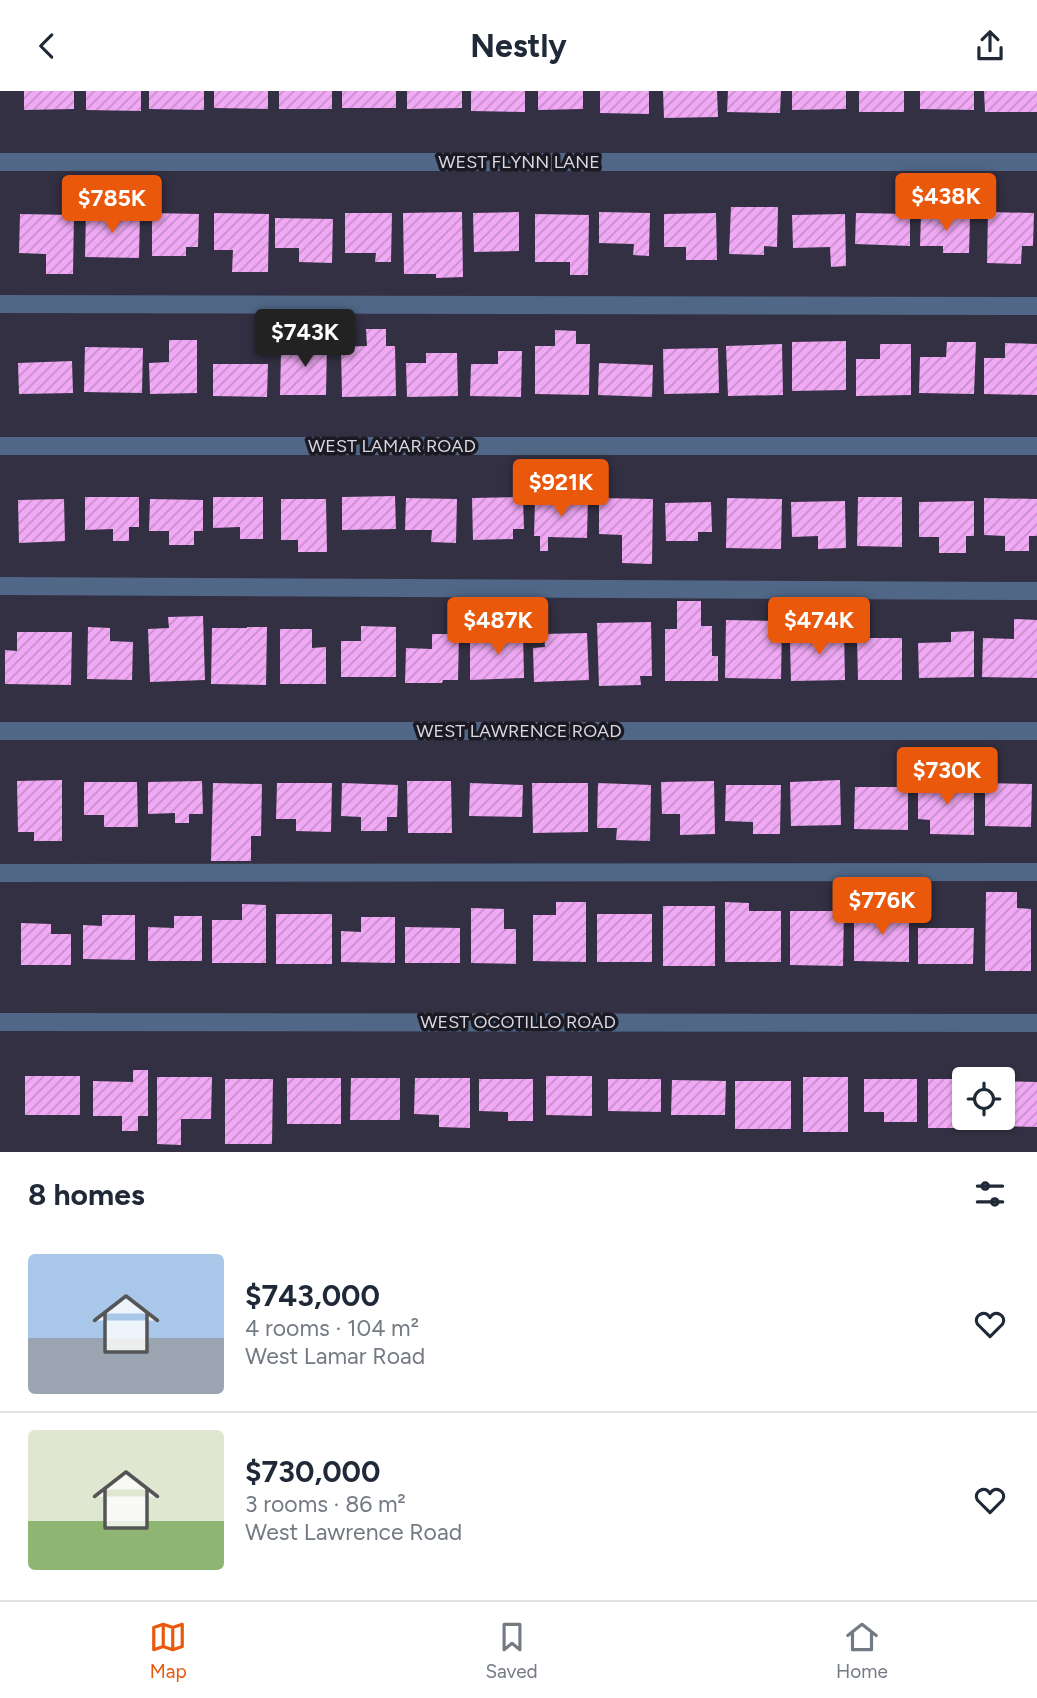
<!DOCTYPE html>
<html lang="en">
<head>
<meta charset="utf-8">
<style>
	body { margin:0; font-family:Figtree,sans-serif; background:#f6f6f7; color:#1f2937; height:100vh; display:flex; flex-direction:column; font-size:26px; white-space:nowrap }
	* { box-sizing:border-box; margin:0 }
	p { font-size:23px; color:#747a83 }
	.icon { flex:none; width:38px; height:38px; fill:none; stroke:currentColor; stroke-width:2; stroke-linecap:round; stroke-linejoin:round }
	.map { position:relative; height:1061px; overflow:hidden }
	.sheet { display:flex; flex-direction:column; background:#fff; flex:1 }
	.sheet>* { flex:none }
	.buttons { position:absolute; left:952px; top:976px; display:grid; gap:14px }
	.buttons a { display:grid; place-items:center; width:63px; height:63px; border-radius:7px; background:#fff; box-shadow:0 2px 5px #0004; font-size:35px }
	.price { position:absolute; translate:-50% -60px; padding:0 16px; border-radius:7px; background:#ea580c; color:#fff; font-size:23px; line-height:46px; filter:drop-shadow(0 2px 4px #0008) }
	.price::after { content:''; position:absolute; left:50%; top:42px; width:21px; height:16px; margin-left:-10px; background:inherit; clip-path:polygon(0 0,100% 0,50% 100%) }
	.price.current { background:#222; color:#fff }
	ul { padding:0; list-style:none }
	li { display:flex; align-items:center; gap:21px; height:175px; padding:0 28px }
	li+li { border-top:2px solid #e0e1e3 }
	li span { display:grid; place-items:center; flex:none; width:196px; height:140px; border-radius:7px; color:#555 }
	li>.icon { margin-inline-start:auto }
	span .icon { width:84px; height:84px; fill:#fffc; stroke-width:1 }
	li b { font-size:30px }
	h2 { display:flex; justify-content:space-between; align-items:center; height:84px; padding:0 28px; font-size:30px }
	header { display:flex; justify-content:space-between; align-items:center; height:91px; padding:0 28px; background:#fff; font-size:32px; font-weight:700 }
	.menu { display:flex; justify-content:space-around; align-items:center; height:98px; border-top:2px solid #e0e1e3; background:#fff; font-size:19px; color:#747a83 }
	.menu a { display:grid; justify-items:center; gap:4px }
	.menu .current { color:#ea580c }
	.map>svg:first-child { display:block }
</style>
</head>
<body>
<header><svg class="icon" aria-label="back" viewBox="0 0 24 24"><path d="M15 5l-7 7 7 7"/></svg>Nestly<svg class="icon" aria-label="share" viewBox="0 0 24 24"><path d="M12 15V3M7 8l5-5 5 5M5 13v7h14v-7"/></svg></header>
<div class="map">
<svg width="1037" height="1061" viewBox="0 0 1037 1061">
	<defs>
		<pattern id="building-hatch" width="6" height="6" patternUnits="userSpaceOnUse" patternTransform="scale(1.75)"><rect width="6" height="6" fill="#f1a9f5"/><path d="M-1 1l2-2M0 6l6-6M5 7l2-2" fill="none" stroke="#c58fc9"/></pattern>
	</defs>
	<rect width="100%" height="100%" fill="#333043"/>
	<path fill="url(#building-hatch)" d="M 24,0 L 74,0 L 74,18 L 24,19 Z
		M 86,0 L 141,0 L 141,20 L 86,19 Z
		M 149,0 L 204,0 L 204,19 L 149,18 Z
		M 214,0 L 268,0 L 268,18 L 214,17 Z
		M 279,0 L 332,0 L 332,18 L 279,18 Z
		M 342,0 L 396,0 L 396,17 L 342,17 Z
		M 407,0 L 462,0 L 462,17 L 407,18 Z
		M 471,0 L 525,0 L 525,21 L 471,20 Z
		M 538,0 L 583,0 L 583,18 L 538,19 Z
		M 600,0 L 649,0 L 649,23 L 600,22 Z
		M 663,0 L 717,0 L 718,26 L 664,27 Z
		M 728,0 L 781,0 L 780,22 L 727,21 Z
		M 792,0 L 846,0 L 846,18 L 792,19 Z
		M 859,0 L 904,0 L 904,21 L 859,21 Z
		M 920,0 L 974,0 L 974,19 L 920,18 Z
		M 984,0 L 1037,0 L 1037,21 L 985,21 Z
		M 731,116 L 778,116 L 777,156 L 764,155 L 764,164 L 729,163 Z
		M 86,121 L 140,122 L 139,167 L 85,166 Z
		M 462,121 L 463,186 L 436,187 L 436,183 L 404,183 L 403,122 Z
		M 519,121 L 519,160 L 474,161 L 473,122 Z
		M 599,121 L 650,122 L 649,165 L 633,164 L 634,153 L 599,152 Z
		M 988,121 L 1034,122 L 1033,155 L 1022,155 L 1021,173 L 987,172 Z
		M 152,122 L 199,123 L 198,156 L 186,156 L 186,165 L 152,165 Z
		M 214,122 L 269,123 L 268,181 L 232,181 L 233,159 L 214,159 Z
		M 345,122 L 392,122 L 391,171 L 375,171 L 376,162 L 345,162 Z
		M 716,122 L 717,169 L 686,169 L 686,156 L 664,156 L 664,123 Z
		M 856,122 L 910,123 L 910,155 L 855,153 Z
		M 20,123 L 74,124 L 73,183 L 46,183 L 46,163 L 19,162 Z
		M 535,123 L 589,124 L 588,184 L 570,184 L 570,171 L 535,171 Z
		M 845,123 L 846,175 L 831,176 L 830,156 L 793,157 L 792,124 Z
		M 921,123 L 970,125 L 969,162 L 943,162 L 943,155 L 920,155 Z
		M 275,127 L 333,128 L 332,172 L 299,171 L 299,157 L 275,157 Z
		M 366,238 L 386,238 L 386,255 L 395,255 L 396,305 L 342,306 L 341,256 L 367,255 Z
		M 555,239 L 576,240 L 576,253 L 590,253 L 589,304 L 535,303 L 535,255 L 555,255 Z
		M 298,248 L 327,249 L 326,304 L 280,304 L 281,261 L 298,262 Z
		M 169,249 L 197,249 L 197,302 L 150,303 L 149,272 L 169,271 Z
		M 846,250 L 846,299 L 792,300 L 792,251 Z
		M 947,251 L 976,251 L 974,303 L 919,302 L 920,266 L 946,266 Z
		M 1005,252 L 1037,253 L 1037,304 L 984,303 L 984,267 L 1005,267 Z
		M 782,253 L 783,304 L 728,305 L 726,255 Z
		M 880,253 L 911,253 L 911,304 L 856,305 L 856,268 L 880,268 Z
		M 85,256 L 143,257 L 142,302 L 84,301 Z
		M 718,257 L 719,302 L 664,303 L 663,258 Z
		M 498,260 L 522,260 L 521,306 L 470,305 L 471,273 L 498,273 Z
		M 426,262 L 457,262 L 458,305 L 407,306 L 406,272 L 426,272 Z
		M 72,270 L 73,302 L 19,303 L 18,272 Z
		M 599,272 L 653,274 L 652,306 L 598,304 Z
		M 213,273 L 268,273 L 267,306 L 213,305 Z
		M 395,405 L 396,438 L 342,439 L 342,406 Z
		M 556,405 L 588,406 L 587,447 L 548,446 L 548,460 L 540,460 L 540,445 L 534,445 L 535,410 L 556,410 Z
		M 85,406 L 139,406 L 139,436 L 129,436 L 129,450 L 113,450 L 113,438 L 85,439 Z
		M 213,406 L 263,406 L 263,448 L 240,448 L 240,436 L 213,437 Z
		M 523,406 L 524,438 L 513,438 L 513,448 L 473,449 L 472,407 Z
		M 858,406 L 902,406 L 902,456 L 857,455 Z
		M 406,407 L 457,408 L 456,452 L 431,451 L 432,439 L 405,439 Z
		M 599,407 L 653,408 L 652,473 L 622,472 L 622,444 L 599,443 Z
		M 727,407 L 782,408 L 781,458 L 726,457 Z
		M 984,407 L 1037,408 L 1037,445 L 1029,445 L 1029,460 L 1005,460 L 1005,445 L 984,444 Z
		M 64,408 L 65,450 L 19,452 L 18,409 Z
		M 150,408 L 203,409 L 203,440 L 194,440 L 194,454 L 169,454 L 169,440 L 149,440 Z
		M 281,408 L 326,408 L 327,461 L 298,461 L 298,449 L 281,449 Z
		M 845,410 L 846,457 L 818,458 L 818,445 L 792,446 L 791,411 Z
		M 974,410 L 974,445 L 966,445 L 966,462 L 939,462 L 939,446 L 919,446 L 919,411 Z
		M 711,411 L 712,441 L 698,441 L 698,450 L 666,450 L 665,412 Z
		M 677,510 L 701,510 L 701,535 L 712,535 L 712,565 L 718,565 L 718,590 L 665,590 L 665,538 L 677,538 Z
		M 203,525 L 205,589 L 150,591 L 148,538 L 169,537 L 168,526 Z
		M 1014,528 L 1037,529 L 1037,587 L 982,586 L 983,547 L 1014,548 Z
		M 726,529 L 782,530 L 781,588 L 725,587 Z
		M 651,531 L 652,585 L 640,585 L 641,594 L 599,595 L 597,532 Z
		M 361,535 L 396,536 L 396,586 L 341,586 L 341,550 L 361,550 Z
		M 88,536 L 110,537 L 110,550 L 133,551 L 132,589 L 87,588 Z
		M 247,536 L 267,536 L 266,594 L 211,593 L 212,537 L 247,537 Z
		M 280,538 L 312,538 L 312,557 L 326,556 L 326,593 L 280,593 Z
		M 811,539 L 844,539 L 845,589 L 791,590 L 790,552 L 811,552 Z
		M 523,540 L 524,587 L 470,589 L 470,550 L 496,550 L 496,541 Z
		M 974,540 L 974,586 L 919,587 L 918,552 L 951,551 L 951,541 Z
		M 17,541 L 72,541 L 71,594 L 5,593 L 5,559 L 17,560 Z
		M 587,542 L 589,589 L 534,591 L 533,557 L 545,556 L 544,543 Z
		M 432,543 L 459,543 L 458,589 L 443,589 L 442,592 L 405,592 L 406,557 L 432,558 Z
		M 857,547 L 902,547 L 902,589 L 858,589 Z
		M 62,689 L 62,750 L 34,750 L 34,741 L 18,741 L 17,690 Z
		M 840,689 L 841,734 L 791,735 L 790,691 Z
		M 202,690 L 203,723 L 189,723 L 189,732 L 175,732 L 175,722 L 148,723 L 148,691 Z
		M 407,690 L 451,690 L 452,742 L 408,742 Z
		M 714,690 L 715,743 L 680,744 L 680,723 L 662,723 L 661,691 Z
		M 84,691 L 137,691 L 138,736 L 104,736 L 104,724 L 84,724 Z
		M 918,691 L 974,692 L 974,744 L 930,743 L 930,729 L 918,728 Z
		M 213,692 L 262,693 L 261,745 L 251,745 L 251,770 L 211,770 Z
		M 277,692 L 332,692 L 331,741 L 296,740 L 296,728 L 276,728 Z
		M 342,692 L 398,694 L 397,726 L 387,726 L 387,740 L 361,740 L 361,726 L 341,725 Z
		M 470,692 L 523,694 L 522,726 L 469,725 Z
		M 532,692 L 588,692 L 588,741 L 533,742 Z
		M 598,692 L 651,694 L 650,750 L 616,749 L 617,737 L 597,737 Z
		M 985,692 L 1032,693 L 1031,736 L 985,735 Z
		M 726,694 L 781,694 L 780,743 L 753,743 L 753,731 L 725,730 Z
		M 855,696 L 908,696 L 908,739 L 854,738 Z
		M 986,801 L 1017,801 L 1017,817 L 1031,818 L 1031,880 L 985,880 Z
		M 556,811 L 586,811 L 586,871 L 533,870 L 533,824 L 556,824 Z
		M 725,811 L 749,812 L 749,820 L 781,820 L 781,871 L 725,871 Z
		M 242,813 L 266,814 L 266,872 L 212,872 L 212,829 L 242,829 Z
		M 663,815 L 715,815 L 715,875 L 663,875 Z
		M 471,817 L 504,818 L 504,838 L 516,838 L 516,873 L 471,872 Z
		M 790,820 L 844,820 L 843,875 L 790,874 Z
		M 854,821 L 909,822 L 909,871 L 854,870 Z
		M 276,823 L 332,823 L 332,873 L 276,873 Z
		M 597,823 L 652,823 L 652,871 L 597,871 Z
		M 102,824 L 135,824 L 135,869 L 83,868 L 83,834 L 102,835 Z
		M 174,825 L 202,825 L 202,870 L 148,870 L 148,836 L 174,837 Z
		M 361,826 L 395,826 L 395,872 L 341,871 L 341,840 L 361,841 Z
		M 21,832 L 51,833 L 51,843 L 71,843 L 71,874 L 21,874 Z
		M 405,836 L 460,837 L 460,872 L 405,872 Z
		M 918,837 L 974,837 L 973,873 L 918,873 Z
		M 133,979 L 148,979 L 148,1025 L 138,1025 L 138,1040 L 122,1040 L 122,1025 L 93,1025 L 93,990 L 133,991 Z
		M 25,985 L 80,985 L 80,1024 L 25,1024 Z
		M 546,985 L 592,985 L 592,1025 L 546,1024 Z
		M 157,986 L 212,986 L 211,1028 L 181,1028 L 181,1054 L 157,1053 Z
		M 803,986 L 848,986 L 848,1041 L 803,1041 Z
		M 287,987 L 341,987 L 341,1033 L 287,1033 Z
		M 351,987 L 400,987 L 400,1029 L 350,1029 Z
		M 415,987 L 470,987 L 470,1037 L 439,1036 L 439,1024 L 414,1023 Z
		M 225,988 L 273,988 L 272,1053 L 225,1053 Z
		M 479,988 L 533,988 L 533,1030 L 508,1030 L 508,1021 L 479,1020 Z
		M 608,988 L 661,988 L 661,1021 L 608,1020 Z
		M 864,988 L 917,988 L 917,1031 L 884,1031 L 884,1021 L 864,1021 Z
		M 928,988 L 964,988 L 964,1027 L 983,1027 L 983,1037 L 928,1037 Z
		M 672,989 L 726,990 L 725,1024 L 671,1024 Z
		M 735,990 L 791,990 L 791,1038 L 735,1038 Z
		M 1003,990 L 1037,991 L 1037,1036 L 992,1035 L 992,1027 L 1003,1027 Z"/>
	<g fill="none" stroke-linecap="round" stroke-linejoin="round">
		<path stroke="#506787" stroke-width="18" d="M 0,71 L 1037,71
			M 0,213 L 1037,215
			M 0,355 L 1037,355
			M 0,495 L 1037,500
			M 0,640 L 1037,640
			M 0,782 L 1037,781
			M 0,931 L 1037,932"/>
	</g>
	<g text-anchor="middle" stroke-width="7" stroke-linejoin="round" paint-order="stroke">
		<g font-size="18" fill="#d8d7e3" stroke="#1b1922">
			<text x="519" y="77">WEST FLYNN LANE</text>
			<text x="392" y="361">WEST LAMAR ROAD</text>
			<text x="519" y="646">WEST LAWRENCE ROAD</text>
			<text x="518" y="937">WEST OCOTILLO ROAD</text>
		</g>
	</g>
</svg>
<div class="buttons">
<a><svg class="icon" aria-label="locate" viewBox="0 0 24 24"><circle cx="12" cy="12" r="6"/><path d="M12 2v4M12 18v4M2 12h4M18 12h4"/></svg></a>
</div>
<b class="price" style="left:946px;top:142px">$438K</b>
<b class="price" style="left:112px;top:144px">$785K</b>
<b class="price current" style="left:305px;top:278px">$743K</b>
<b class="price" style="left:561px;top:428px">$921K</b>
<b class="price" style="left:498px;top:566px">$487K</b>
<b class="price" style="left:819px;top:566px">$474K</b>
<b class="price" style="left:947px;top:716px">$730K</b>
<b class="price" style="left:882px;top:846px">$776K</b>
</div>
<section class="sheet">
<h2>8 homes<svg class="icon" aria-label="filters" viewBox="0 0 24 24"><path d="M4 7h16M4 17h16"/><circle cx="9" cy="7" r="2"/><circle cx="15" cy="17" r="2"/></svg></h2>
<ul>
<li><span style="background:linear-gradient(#a9c7e8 60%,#9aa5b1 0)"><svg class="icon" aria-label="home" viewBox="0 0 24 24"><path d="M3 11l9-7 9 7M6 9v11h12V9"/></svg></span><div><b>$743,000</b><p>4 rooms · 104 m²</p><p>West Lamar Road</p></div><svg class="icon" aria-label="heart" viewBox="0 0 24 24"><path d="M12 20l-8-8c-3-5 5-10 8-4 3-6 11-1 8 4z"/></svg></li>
<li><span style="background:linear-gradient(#dfe7d0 65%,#8fb573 0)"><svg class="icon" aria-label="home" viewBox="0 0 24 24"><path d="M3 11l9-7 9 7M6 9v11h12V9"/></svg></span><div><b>$730,000</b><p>3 rooms · 86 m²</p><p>West Lawrence Road</p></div><svg class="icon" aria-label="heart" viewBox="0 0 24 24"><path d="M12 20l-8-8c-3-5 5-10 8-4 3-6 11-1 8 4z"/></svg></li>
</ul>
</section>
<nav class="menu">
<a class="current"><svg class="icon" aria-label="map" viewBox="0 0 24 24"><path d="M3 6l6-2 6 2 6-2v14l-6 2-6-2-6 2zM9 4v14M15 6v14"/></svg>Map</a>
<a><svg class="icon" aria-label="saved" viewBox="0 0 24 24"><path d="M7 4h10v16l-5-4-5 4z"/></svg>Saved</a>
<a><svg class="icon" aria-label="home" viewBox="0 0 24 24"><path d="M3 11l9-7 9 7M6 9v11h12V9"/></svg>Home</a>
</nav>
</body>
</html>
